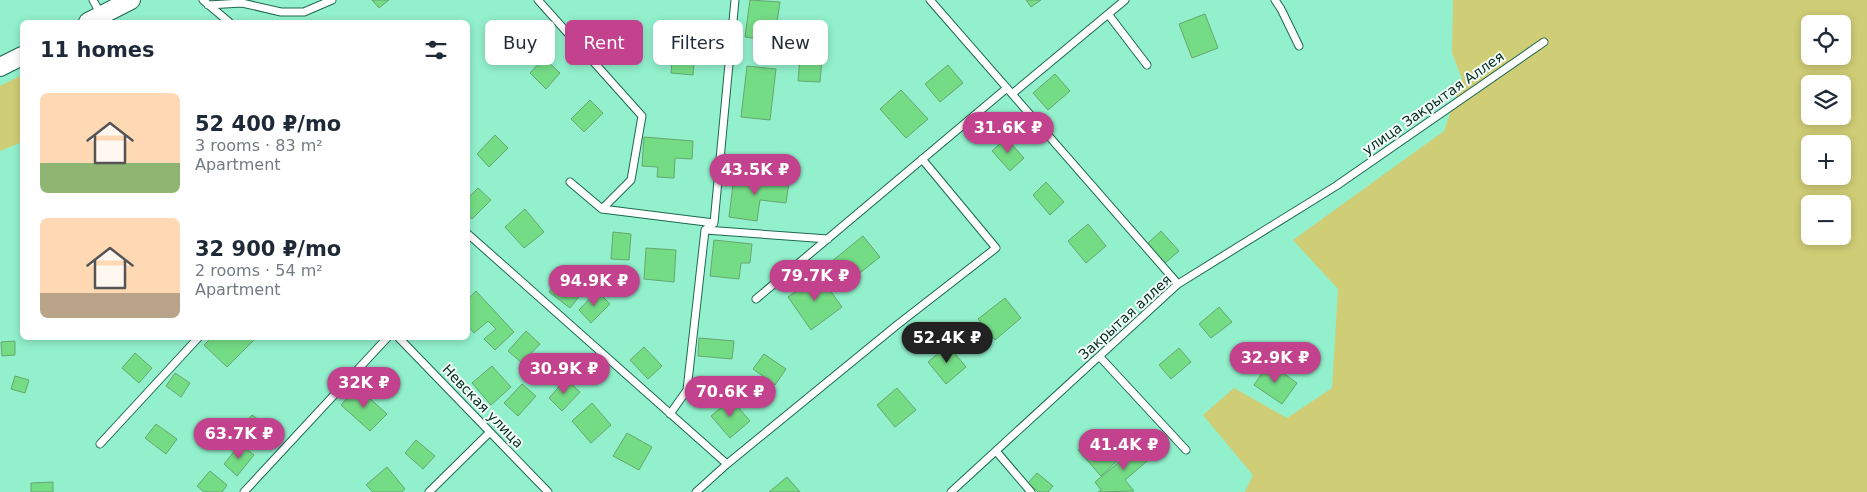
<!DOCTYPE html>
<html lang="en">
<head>
<meta charset="utf-8">
<style>
	body { margin:0; font-family:"DejaVu Sans",sans-serif; background:#f6f6f7; color:#1f2937; height:100vh; display:flex; flex-direction:column; font-size:19px; white-space:nowrap }
	* { box-sizing:border-box; margin:0 }
	p { font-size:16px; color:#747a83 }
	.icon { flex:none; width:28px; height:28px; fill:none; stroke:currentColor; stroke-width:2; stroke-linecap:round; stroke-linejoin:round }
	.map { position:relative; flex:1; overflow:hidden }
	.panel { position:absolute; left:20px; top:20px; width:450px; height:320px; display:flex; flex-direction:column; background:#fff; border-radius:8px; box-shadow:0 2px 8px #0003 }
	.panel>* { flex:none }
	.banner { position:absolute; left:485px; top:20px; width:475px; height:45px; display:flex; gap:10px }
	.fabs { position:absolute; left:1801px; top:15px; display:grid; gap:10px }
	.fabs a { display:grid; place-items:center; width:50px; height:50px; border-radius:8px; background:#fff; box-shadow:0 2px 8px #0003; font-size:25px }
	.price { position:absolute; translate:-50% -42px; padding:0 11px; border-radius:18px; background:#c2428e; color:#fff; font-size:16px; line-height:32px; filter:drop-shadow(0 1px 2px #0008) }
	.price::after { content:''; position:absolute; left:50%; top:30px; width:15px; height:11px; margin-left:-8px; background:inherit; clip-path:polygon(0 0,100% 0,50% 100%) }
	.price.current { background:#222; color:#fff }
	ul { padding:0; list-style:none }
	li { display:flex; align-items:center; gap:15px; height:125px; padding:0 20px }
	li span { display:grid; place-items:center; flex:none; width:140px; height:100px; border-radius:8px; color:#555 }
	li>.icon { margin-inline-start:auto }
	span .icon { width:60px; height:60px; fill:#fffc; stroke-width:1 }
	li b { font-size:21px }
	h2 { display:flex; justify-content:space-between; align-items:center; height:60px; padding:0 20px; font-size:21px }
	.tag { padding:0 18px; border-radius:8px; background:#fff; box-shadow:0 2px 8px #0003; font-size:18px; line-height:45px }
	.tag.current { background:#c2428e; color:#fff }
	.map>svg:first-child { display:block }
</style>
</head>
<body>
<div class="map">
<svg width="1867" height="492" viewBox="0 0 1867 492">
	<rect width="100%" height="100%" fill="#92f0cc"/>
	<path fill="#cfcd76" fill-rule="evenodd" d="M 1453,0 L 1867,0 L 1867,492 L 1245,492 L 1253,475 L 1203,415 L 1234,388 L 1287,418 L 1332,388 L 1338,289 L 1293,240 L 1444,131 L 1462,79 L 1452,53 ZM 1810,24 L 1842,24 L 1842,56 L 1810,56 ZM 1810,84 L 1842,84 L 1842,116 L 1810,116 ZM 1810,144 L 1842,144 L 1842,176 L 1810,176 ZM 1810,204 L 1842,204 L 1842,236 L 1810,236 Z
		M 22,75 L 22,142 L 0,151 L 0,86 Z"/>
	<path fill="#75dc86" stroke="#67a66f" d="M 372,0 L 389,0 L 379,8 Z
		M 750,0 L 780,2 L 774,41 L 745,37 Z
		M 1026,0 L 1041,0 L 1031,7 Z
		M 1205,14 L 1218,48 L 1192,58 L 1179,24 Z
		M 673,50 L 695,51 L 693,75 L 671,73 Z
		M 800,57 L 822,59 L 820,82 L 798,81 Z
		M 544,58 L 560,73 L 546,89 L 530,73 Z
		M 948,65 L 963,83 L 940,102 L 925,84 Z
		M 747,66 L 776,69 L 770,120 L 741,117 Z
		M 1055,74 L 1070,91 L 1048,110 L 1033,93 Z
		M 901,90 L 928,119 L 906,138 L 880,109 Z
		M 590,100 L 603,113 L 584,132 L 571,119 Z
		M 495,135 L 508,148 L 489,167 L 477,154 Z
		M 644,137 L 693,141 L 692,159 L 675,158 L 674,178 L 657,177 L 658,167 L 642,166 Z
		M 1006,138 L 1024,158 L 1010,171 L 992,151 Z
		M 734,176 L 789,183 L 786,203 L 760,200 L 757,221 L 729,217 Z
		M 1046,182 L 1064,202 L 1050,215 L 1033,195 Z
		M 478,188 L 491,200 L 472,219 L 468,214 L 468,198 Z
		M 525,209 L 544,232 L 524,248 L 505,227 Z
		M 1088,224 L 1106,246 L 1086,263 L 1068,241 Z
		M 1161,231 L 1179,251 L 1165,263 L 1147,244 Z
		M 613,232 L 631,234 L 629,260 L 611,259 Z
		M 863,236 L 880,257 L 842,287 L 826,266 Z
		M 714,240 L 752,244 L 750,263 L 741,263 L 739,279 L 710,276 Z
		M 646,248 L 676,250 L 674,282 L 644,279 Z
		M 819,275 L 842,307 L 811,330 L 788,297 Z
		M 560,278 L 581,294 L 570,308 L 549,292 Z
		M 476,291 L 514,332 L 495,350 L 484,339 L 496,329 L 488,321 L 474,333 L 468,326 L 468,299 Z
		M 597,291 L 610,304 L 591,323 L 579,310 Z
		M 1005,298 L 1021,318 L 995,340 L 978,319 Z
		M 1219,307 L 1232,322 L 1211,338 L 1199,324 Z
		M 526,331 L 540,344 L 522,363 L 508,351 Z
		M 211,338 L 256,338 L 227,367 L 204,345 Z
		M 699,338 L 734,341 L 732,359 L 698,356 Z
		M 15,341 L 15,355 L 2,356 L 1,342 Z
		M 948,345 L 966,367 L 946,384 L 928,362 Z
		M 644,347 L 662,366 L 648,379 L 630,360 Z
		M 1179,348 L 1191,362 L 1171,379 L 1159,365 Z
		M 135,353 L 152,368 L 139,383 L 122,368 Z
		M 764,354 L 786,369 L 775,385 L 753,369 Z
		M 1269,363 L 1297,383 L 1282,404 L 1254,385 Z
		M 492,366 L 511,387 L 491,405 L 472,383 Z
		M 175,373 L 190,383 L 181,397 L 166,386 Z
		M 15,376 L 29,380 L 25,393 L 11,389 Z
		M 566,379 L 580,392 L 562,411 L 549,398 Z
		M 522,384 L 536,396 L 518,416 L 504,403 Z
		M 357,387 L 387,414 L 370,431 L 341,405 Z
		M 897,388 L 916,410 L 895,427 L 877,405 Z
		M 731,399 L 750,421 L 730,438 L 711,416 Z
		M 592,403 L 611,425 L 591,443 L 572,421 Z
		M 252,415 L 273,430 L 263,445 L 241,429 Z
		M 156,424 L 177,439 L 166,454 L 145,438 Z
		M 627,433 L 652,447 L 639,470 L 613,456 Z
		M 1098,433 L 1120,458 L 1101,476 L 1078,450 Z
		M 416,440 L 435,456 L 423,469 L 405,453 Z
		M 1142,443 L 1153,456 L 1125,480 L 1134,491 L 1098,492 L 1101,490 L 1095,482 Z
		M 240,444 L 254,455 L 237,476 L 224,464 Z
		M 387,467 L 405,489 L 402,492 L 373,492 L 366,485 Z
		M 210,471 L 227,485 L 222,492 L 204,492 L 197,486 Z
		M 1037,473 L 1053,486 L 1048,492 L 1038,492 L 1028,483 Z
		M 787,477 L 800,492 L 769,492 Z
		M 53,482 L 53,492 L 31,492 L 31,483 Z"/>
	<g fill="none" stroke-linecap="round" stroke-linejoin="round">
		<defs>
			<path id="service" d="M 93,0 L 101,15
				M 203,0 L 229,22
				M 538,0 L 642,116 L 631,180 L 602,209 L 570,182
				M 930,0 L 1178,284
				M 1275,0 L 1281,9 L 1299,46
				M 208,5 L 242,3 L 281,12 L 304,12 L 332,0
				M 1108,14 L 1147,65
				M 1012,94 L 1125,0
				M 602,209 L 714,223
				M 705,230 L 828,239
				M 468,234 L 727,464
				M 756,299 L 1007,88
				M 399,338 L 548,492
				M 1100,357 L 1186,450
				M 670,414 L 687,390 L 705,230 L 714,223 L 735,0
				M 100,444 L 198,338
				M 996,451 L 1031,492
				M 244,492 L 387,338
				M 429,492 L 490,432
				M 696,492 L 727,464 L 897,325 L 996,248 L 922,159
				M 951,492 L 1178,284 L 1336,186 L 1544,42"/>
			<path id="tertiary" d="M 88,22 L 131,0
				M 0,67 L 22,56"/>
		</defs>
		<use href="#service" stroke="#1d6850" stroke-width="9"/>
		<use href="#tertiary" stroke="#1d6850" stroke-width="20"/>
		<use href="#service" stroke="#fff" stroke-width="7"/>
		<use href="#tertiary" stroke="#fff" stroke-width="18"/>
	</g>
	<g text-anchor="middle" stroke-width="4" stroke-linejoin="round" paint-order="stroke">
		<g font-size="14" fill="#022c20" stroke="#f4fdf9">
			<text transform="translate(1433 103) rotate(-35)" y="5">улица Закрытая Аллея</text>
			<text transform="translate(1125 317) rotate(-42)" y="5">Закрытая аллея</text>
			<text transform="translate(483 406) rotate(46)" y="5">Невская улица</text>
		</g>
	</g>
</svg>
<div class="fabs">
<a><svg class="icon" aria-label="locate" viewBox="0 0 24 24"><circle cx="12" cy="12" r="6"/><path d="M12 2v4M12 18v4M2 12h4M18 12h4"/></svg></a>
<a><svg class="icon" aria-label="layers" viewBox="0 0 24 24"><path d="M12 4l9 5-9 5-9-5zM3 14l9 5 9-5"/></svg></a>
<a>+</a>
<a>−</a>
</div>
<b class="price" style="left:1008px;top:154px">31.6K ₽</b>
<b class="price" style="left:755px;top:196px">43.5K ₽</b>
<b class="price" style="left:815px;top:302px">79.7K ₽</b>
<b class="price" style="left:594px;top:307px">94.9K ₽</b>
<b class="price current" style="left:947px;top:364px">52.4K ₽</b>
<b class="price" style="left:1275px;top:384px">32.9K ₽</b>
<b class="price" style="left:564px;top:395px">30.9K ₽</b>
<b class="price" style="left:364px;top:409px">32K ₽</b>
<b class="price" style="left:730px;top:418px">70.6K ₽</b>
<b class="price" style="left:239px;top:460px">63.7K ₽</b>
<b class="price" style="left:1124px;top:471px">41.4K ₽</b>
<div class="banner">
<a class="tag">Buy</a>
<a class="tag current">Rent</a>
<a class="tag">Filters</a>
<a class="tag">New</a>
</div>
<section class="panel">
<h2>11 homes<svg class="icon" aria-label="filters" viewBox="0 0 24 24"><path d="M4 7h16M4 17h16"/><circle cx="9" cy="7" r="2"/><circle cx="15" cy="17" r="2"/></svg></h2>
<ul>
<li><span style="background:linear-gradient(#ffd9b3 70%,#8fb573 0)"><svg class="icon" aria-label="home" viewBox="0 0 24 24"><path d="M3 11l9-7 9 7M6 9v11h12V9"/></svg></span><div><b>52 400 ₽/mo</b><p>3 rooms · 83 m²</p><p>Apartment</p></div></li>
<li><span style="background:linear-gradient(#ffd9b3 75%,#b9a48a 0)"><svg class="icon" aria-label="home" viewBox="0 0 24 24"><path d="M3 11l9-7 9 7M6 9v11h12V9"/></svg></span><div><b>32 900 ₽/mo</b><p>2 rooms · 54 m²</p><p>Apartment</p></div></li>
</ul>
</section>
</div>
</body>
</html>
